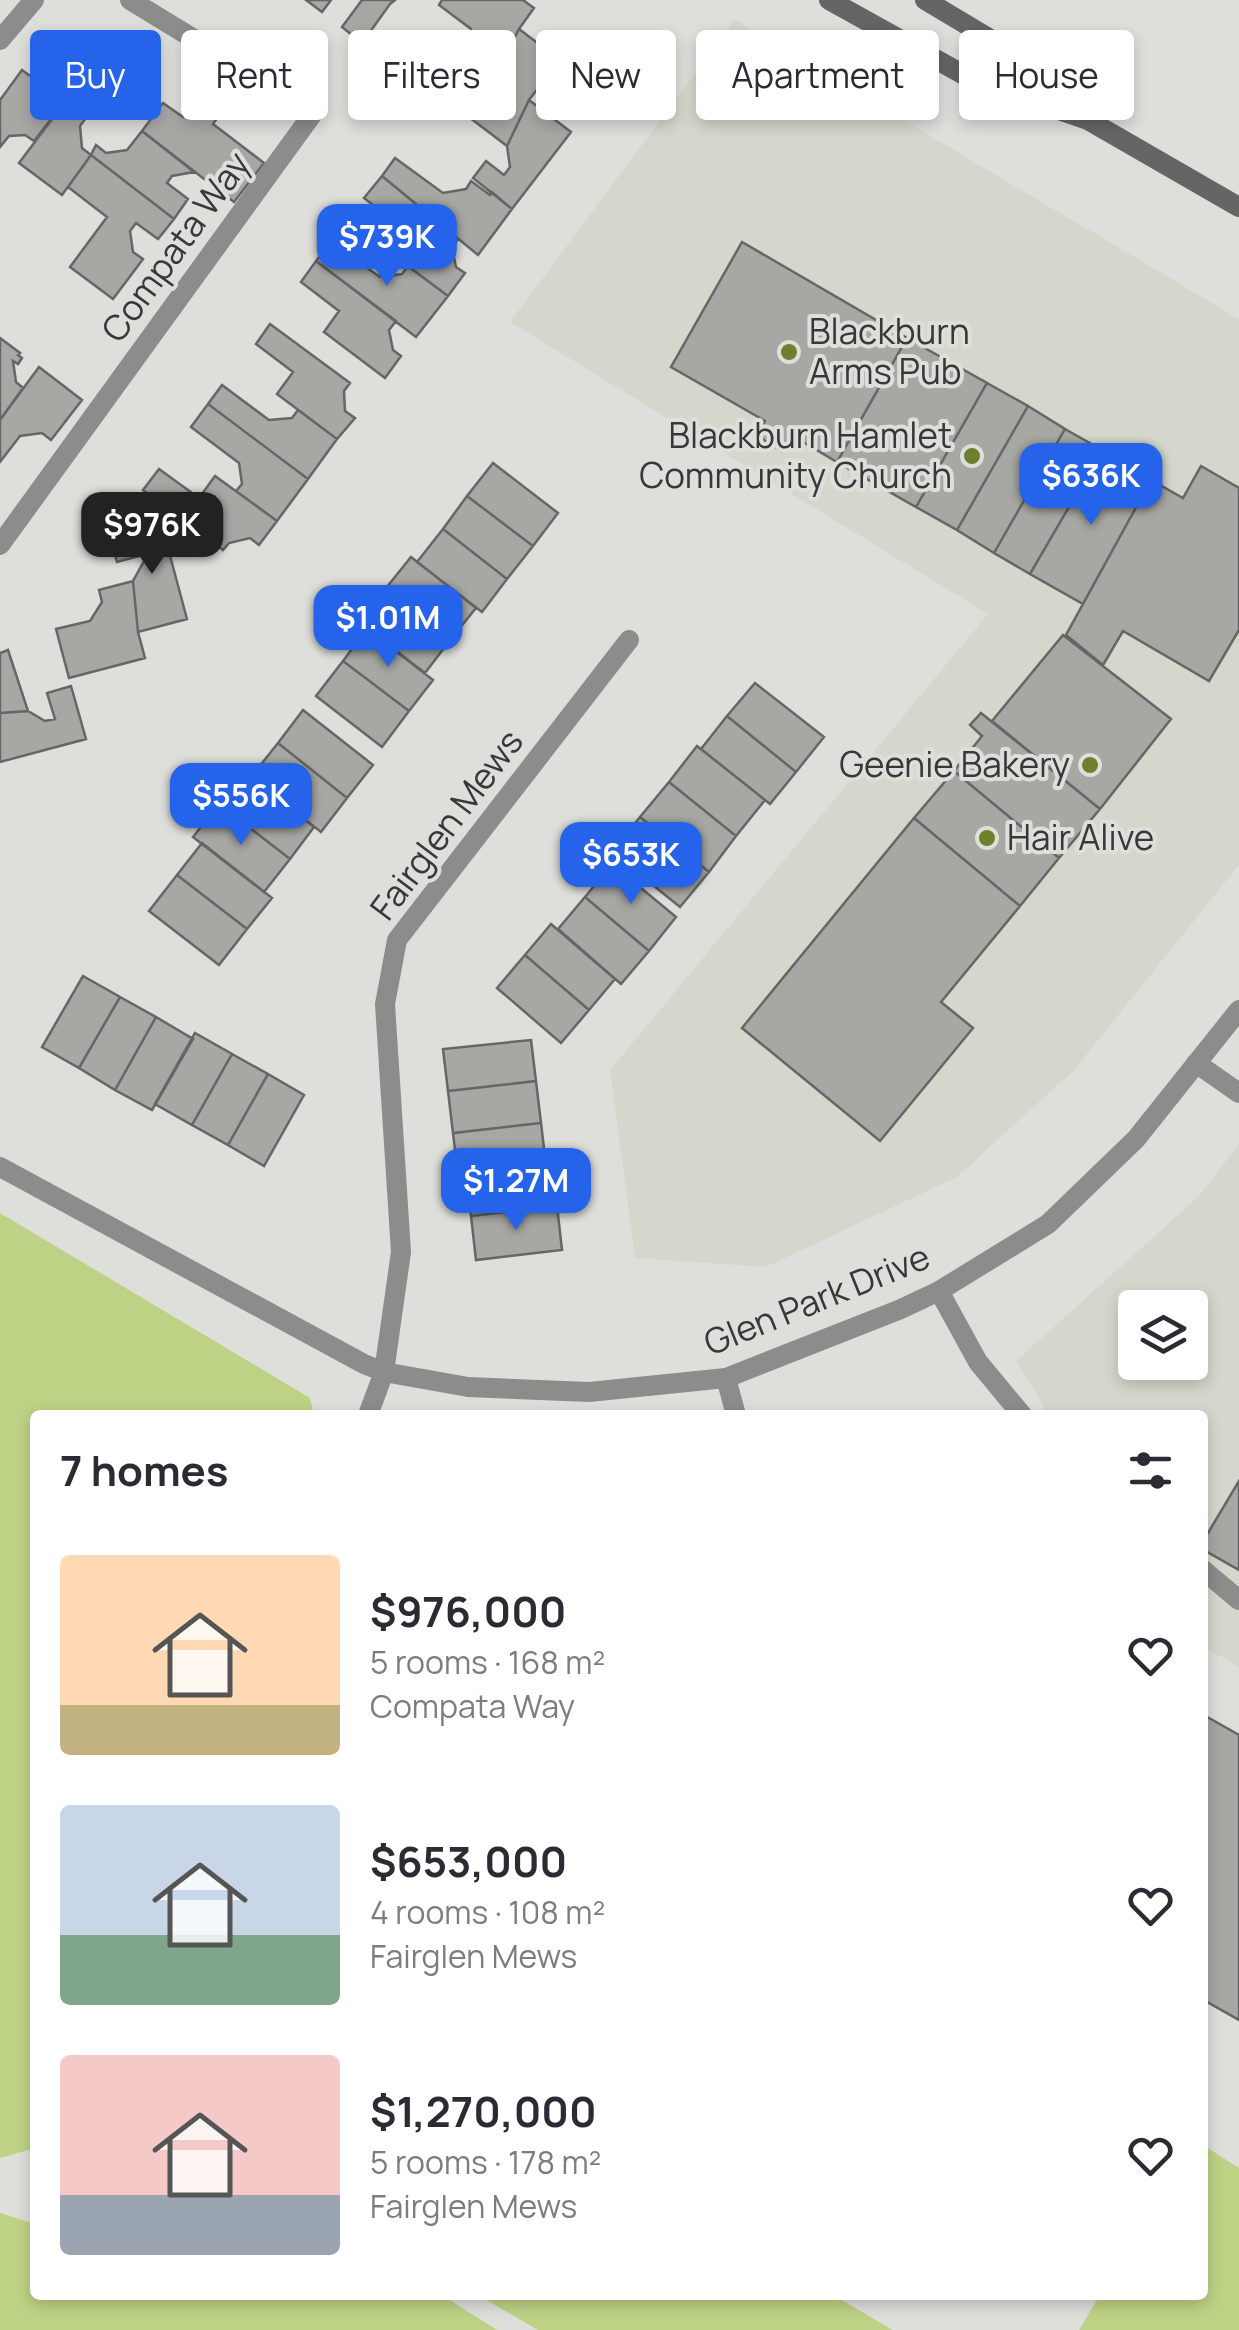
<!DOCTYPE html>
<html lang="en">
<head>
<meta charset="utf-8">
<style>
	body { margin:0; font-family:Manrope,sans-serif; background:#f2f2f3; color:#2b2b33; height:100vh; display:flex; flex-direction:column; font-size:38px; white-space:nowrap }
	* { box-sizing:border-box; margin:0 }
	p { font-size:32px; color:#7c7c81 }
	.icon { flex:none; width:55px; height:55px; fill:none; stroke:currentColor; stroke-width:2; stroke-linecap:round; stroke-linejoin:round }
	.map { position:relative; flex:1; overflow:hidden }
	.side { position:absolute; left:30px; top:1410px; width:1178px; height:890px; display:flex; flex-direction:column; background:#fff; border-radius:10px; box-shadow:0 5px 15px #0003 }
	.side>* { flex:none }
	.guide { position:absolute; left:30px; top:30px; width:1180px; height:90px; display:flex; gap:20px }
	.tools { position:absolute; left:1118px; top:1290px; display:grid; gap:20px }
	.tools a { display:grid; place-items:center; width:90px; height:90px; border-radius:10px; background:#fff; box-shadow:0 5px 15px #0003; font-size:50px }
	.price { position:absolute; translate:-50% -85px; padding:0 22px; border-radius:20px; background:#2563eb; color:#fff; font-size:32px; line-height:65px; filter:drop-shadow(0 2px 5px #0008) }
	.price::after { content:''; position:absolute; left:50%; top:60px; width:30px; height:22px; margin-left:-15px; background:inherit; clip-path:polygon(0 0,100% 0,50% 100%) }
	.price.current { background:#222; color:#fff }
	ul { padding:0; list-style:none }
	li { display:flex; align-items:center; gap:30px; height:250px; padding:0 30px }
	li span { display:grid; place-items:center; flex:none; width:280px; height:200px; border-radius:10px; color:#555 }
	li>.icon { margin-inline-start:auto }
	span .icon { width:120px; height:120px; fill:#fffc; stroke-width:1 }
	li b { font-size:42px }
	h2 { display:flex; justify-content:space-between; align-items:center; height:120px; padding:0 30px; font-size:42px }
	.chip { padding:0 35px; border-radius:10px; background:#fff; box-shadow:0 5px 15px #0003; font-size:35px; line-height:90px }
	.chip.current { background:#2563eb; color:#fff }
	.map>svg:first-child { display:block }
</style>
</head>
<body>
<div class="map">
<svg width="1239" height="2330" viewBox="0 0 1239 2330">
	<rect width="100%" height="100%" fill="#dedfdb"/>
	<path fill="#d4d8cc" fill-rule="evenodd" d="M 735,20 L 1239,319 L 1239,865 L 1074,1070 L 957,1177 L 766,1267 L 635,1258 L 610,1070 L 988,614 L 510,322 Z
		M 1239,1144 L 1239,1667 L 1203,1646 L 1202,1415 L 1049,1415 L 1016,1361 L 1199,1196 ZM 1135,1308 L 1190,1308 L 1190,1362 L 1135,1362 Z"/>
	<path fill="#bed285" d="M 0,1213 L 310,1398 L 314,1415 L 35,1415 L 35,2148 L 0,2158 Z
		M 1203,2145 L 1239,2168 L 1239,2330 L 1079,2330 L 1100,2295 L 1202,2295 Z
		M 0,2213 L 35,2224 L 35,2295 L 442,2295 L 497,2330 L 0,2330 Z
		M 478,2295 L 833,2295 L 893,2330 L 538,2330 Z"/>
	<path fill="#a7a8a4" stroke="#666764" stroke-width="2.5" d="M 306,0 L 331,0 L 322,12 Z
		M 362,0 L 395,0 L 390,4 L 362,43 L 342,27 Z
		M 442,0 L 523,0 L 534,8 L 519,29 L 495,75 L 466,53 L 473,45 L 471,29 L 439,5 Z
		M 519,29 L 560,60 L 529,100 L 507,146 L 457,108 L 472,88 L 494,104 L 499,97 L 495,75 Z
		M 74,47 L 95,62 L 34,141 L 25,135 L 9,136 L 0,147 L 0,100 L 22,70 L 44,86 Z
		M 95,62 L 115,78 L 80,126 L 82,148 L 91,155 L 62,195 L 19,163 Z
		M 209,93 L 226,106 L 213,124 L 264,163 L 234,202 L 142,131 L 163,103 L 183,117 L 190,107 L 195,111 Z
		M 529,100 L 571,132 L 512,209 L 473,178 L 486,161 L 504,175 L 510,167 L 507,146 Z
		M 142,131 L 194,172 L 172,176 L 167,183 L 188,199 L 174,219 L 91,155 L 96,145 L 106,153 L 127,150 Z
		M 91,155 L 174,219 L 158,239 L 136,223 L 130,231 L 133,252 L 143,259 L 113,299 L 70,267 L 107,217 L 68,187 Z
		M 395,158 L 443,193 L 466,189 L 471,181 L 490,195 L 492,192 L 512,209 L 478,255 L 382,176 Z
		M 382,176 L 458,239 L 452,247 L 456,267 L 465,273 L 448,296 L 386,250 L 403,228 L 364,198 Z
		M 332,240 L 341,247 L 340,249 L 380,277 L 402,274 L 408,266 L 448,296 L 416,337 L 316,261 Z
		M 742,242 L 907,338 L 837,462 L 791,435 L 782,451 L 757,436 L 765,421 L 671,367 Z
		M 316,261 L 396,321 L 389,330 L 393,350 L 401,356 L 385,378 L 324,332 L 339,311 L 301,282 Z
		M 270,324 L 350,383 L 344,391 L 345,411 L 355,418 L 337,439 L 277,394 L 293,372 L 256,344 Z
		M 0,338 L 20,353 L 18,355 L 22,358 L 18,364 L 13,361 L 16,382 L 23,388 L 0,420 Z
		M 907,338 L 987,383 L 916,507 L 837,462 Z
		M 39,367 L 82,400 L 51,440 L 42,433 L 20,436 L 0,462 L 0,420 Z
		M 987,383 L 1028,406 L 957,530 L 916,507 Z
		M 222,385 L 269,420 L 292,418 L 298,410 L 337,439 L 308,479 L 208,404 Z
		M 208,404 L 308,479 L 277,521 L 236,491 L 242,484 L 239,463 L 191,427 Z
		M 1028,406 L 1065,429 L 994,553 L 957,530 Z
		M 1065,429 L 1102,450 L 1030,574 L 994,553 Z
		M 1102,450 L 1151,480 L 1083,604 L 1030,574 Z
		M 493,463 L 558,513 L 533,546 L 467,496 Z
		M 1201,466 L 1239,488 L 1239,630 L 1209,681 L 1123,631 L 1103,665 L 1066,635 L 1151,480 L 1183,498 Z
		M 159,469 L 199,498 L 215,476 L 277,521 L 259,545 L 250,538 L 229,543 L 223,550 L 143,490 Z
		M 467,496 L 533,546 L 507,579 L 443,529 Z
		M 161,522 L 187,619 L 138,632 L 133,581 L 144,561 L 143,555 L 117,562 L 110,536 Z
		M 443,529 L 507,579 L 482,612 L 417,562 Z
		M 411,557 L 476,608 L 451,639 L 386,588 Z
		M 133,581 L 138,632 L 145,658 L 69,678 L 56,629 L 90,621 L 102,602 L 99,590 Z
		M 386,588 L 451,639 L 425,673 L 360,623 Z
		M 367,629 L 433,680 L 409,711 L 343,661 Z
		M 1063,635 L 1171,719 L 1100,809 L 992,721 Z
		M 8,650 L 28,711 L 0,713 L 0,653 Z
		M 343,661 L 409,711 L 382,747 L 316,696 Z
		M 755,683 L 824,737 L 796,772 L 727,716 Z
		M 71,686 L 86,739 L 0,762 L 0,713 L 28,711 L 45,721 L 55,719 L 47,693 Z
		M 303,710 L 373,765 L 347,798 L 278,743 Z
		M 981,713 L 1100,809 L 1059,858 L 954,771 L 982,736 L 970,725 Z
		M 727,716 L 796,772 L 770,804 L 701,749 Z
		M 278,743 L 347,798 L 321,832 L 251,777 Z
		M 697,746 L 765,800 L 736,836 L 669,782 Z
		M 954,771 L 1059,858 L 1020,906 L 914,818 Z
		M 244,772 L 314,827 L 290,859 L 219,804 Z
		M 669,782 L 736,836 L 709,872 L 640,817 Z
		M 219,804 L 290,859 L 264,892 L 193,837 Z
		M 640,817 L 709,872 L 680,907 L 612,852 Z
		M 914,818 L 1020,906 L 941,1002 L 973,1028 L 880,1141 L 742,1028 Z
		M 202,843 L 272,898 L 247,929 L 177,875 Z
		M 612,864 L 676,917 L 649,951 L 585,897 Z
		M 177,875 L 247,929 L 219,965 L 149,911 Z
		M 585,897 L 649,951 L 621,984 L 558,929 Z
		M 551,924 L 615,979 L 589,1010 L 525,955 Z
		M 525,955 L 589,1010 L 561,1043 L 497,988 Z
		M 83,976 L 120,997 L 79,1068 L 42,1047 Z
		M 120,997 L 156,1017 L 115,1090 L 79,1068 Z
		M 156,1017 L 193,1039 L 152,1110 L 115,1090 Z
		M 195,1033 L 232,1054 L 192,1125 L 155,1104 Z
		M 531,1040 L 536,1081 L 448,1091 L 443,1049 Z
		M 232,1054 L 268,1074 L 228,1145 L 192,1125 Z
		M 268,1074 L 304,1095 L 264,1166 L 228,1145 Z
		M 536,1081 L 541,1123 L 453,1133 L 448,1091 Z
		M 541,1123 L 546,1165 L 458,1175 L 453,1133 Z
		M 553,1165 L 557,1206 L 471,1216 L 466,1175 Z
		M 557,1206 L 562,1250 L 476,1260 L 471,1216 Z
		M 1239,1481 L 1239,1570 L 1202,1549 L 1202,1543 Z
		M 1202,1714 L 1239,1735 L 1239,2020 L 1202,1999 Z"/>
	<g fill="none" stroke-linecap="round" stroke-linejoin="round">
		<path stroke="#8c8c8b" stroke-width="20" d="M 1196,1063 L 1239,1093
			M 939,1291 L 978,1362 L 1022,1415
			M 726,1378 L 736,1415
			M 368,1415 L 384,1372
			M 1202,1569 L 1239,1600"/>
		<path stroke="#8c8c8b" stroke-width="20" d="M 0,40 L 34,0
			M 0,545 L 314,112 L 130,0
			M 0,1167 L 364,1364 L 384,1372 L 468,1387 L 589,1392 L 726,1378 L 901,1309 L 939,1291 L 1048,1224 L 1136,1139 L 1239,1010
			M 384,1372 L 401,1252 L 385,1004 L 397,940 L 629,640"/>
		<path stroke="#656563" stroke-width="20" d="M 829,0 L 975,81 L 1088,120 L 1239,207
			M 925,0 L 997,43 L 1079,112"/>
	</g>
	<g fill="#6e7f2e" stroke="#dedfdb" stroke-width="4">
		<circle cx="789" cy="352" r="10"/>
		<circle cx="972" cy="456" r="10"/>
		<circle cx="1090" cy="765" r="10"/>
		<circle cx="987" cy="838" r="10"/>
	</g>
	<g text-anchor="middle" stroke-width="8" stroke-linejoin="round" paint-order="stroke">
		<g font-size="35" fill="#383937" stroke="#dedfdb">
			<text transform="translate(176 247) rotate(-54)" y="12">Compata Way</text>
			<text transform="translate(447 825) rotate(-53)" y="12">Fairglen Mews</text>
			<text transform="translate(817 1300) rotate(-22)" y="12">Glen Park Drive</text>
		</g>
		<g font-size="35" fill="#383937" stroke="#dedfdb" text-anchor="start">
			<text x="809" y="344">Blackburn<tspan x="809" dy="40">Arms Pub</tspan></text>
			<text x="952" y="448" text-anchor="end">Blackburn Hamlet<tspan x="952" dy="40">Community Church</tspan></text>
			<text x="1070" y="777" text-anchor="end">Geenie Bakery</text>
			<text x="1007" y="850">Hair Alive</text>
		</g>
	</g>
</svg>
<div class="tools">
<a><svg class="icon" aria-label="layers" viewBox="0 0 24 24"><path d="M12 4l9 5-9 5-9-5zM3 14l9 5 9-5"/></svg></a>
</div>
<b class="price" style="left:387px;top:289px">$739K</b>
<b class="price" style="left:1091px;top:528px">$636K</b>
<b class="price current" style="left:152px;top:577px">$976K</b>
<b class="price" style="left:388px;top:670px">$1.01M</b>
<b class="price" style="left:241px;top:848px">$556K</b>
<b class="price" style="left:631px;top:907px">$653K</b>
<b class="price" style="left:516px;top:1233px">$1.27M</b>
<div class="guide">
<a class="chip current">Buy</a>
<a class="chip">Rent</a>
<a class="chip">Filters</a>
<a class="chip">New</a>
<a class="chip">Apartment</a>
<a class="chip">House</a>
</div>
<section class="side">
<h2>7 homes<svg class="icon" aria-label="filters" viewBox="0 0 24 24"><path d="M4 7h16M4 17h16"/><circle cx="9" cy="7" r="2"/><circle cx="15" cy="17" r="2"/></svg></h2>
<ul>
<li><span style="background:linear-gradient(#ffd9b3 75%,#c2b280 0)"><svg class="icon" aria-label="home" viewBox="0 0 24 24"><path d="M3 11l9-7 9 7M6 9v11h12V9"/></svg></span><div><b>$976,000</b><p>5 rooms · 168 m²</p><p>Compata Way</p></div><svg class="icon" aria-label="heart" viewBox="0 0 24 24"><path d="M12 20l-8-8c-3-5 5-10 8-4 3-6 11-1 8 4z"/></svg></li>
<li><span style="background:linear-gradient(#c9d6e8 65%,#7fa58c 0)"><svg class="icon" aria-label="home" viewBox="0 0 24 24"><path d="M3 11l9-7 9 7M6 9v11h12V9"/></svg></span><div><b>$653,000</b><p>4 rooms · 108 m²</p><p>Fairglen Mews</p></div><svg class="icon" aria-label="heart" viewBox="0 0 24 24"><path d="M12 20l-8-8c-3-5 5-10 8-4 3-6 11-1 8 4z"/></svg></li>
<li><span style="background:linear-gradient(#f6c9c9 70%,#9aa5b1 0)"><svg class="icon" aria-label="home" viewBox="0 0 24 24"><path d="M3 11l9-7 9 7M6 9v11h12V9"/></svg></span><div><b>$1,270,000</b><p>5 rooms · 178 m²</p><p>Fairglen Mews</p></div><svg class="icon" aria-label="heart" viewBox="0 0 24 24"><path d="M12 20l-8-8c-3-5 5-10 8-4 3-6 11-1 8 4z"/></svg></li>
</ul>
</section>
</div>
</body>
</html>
